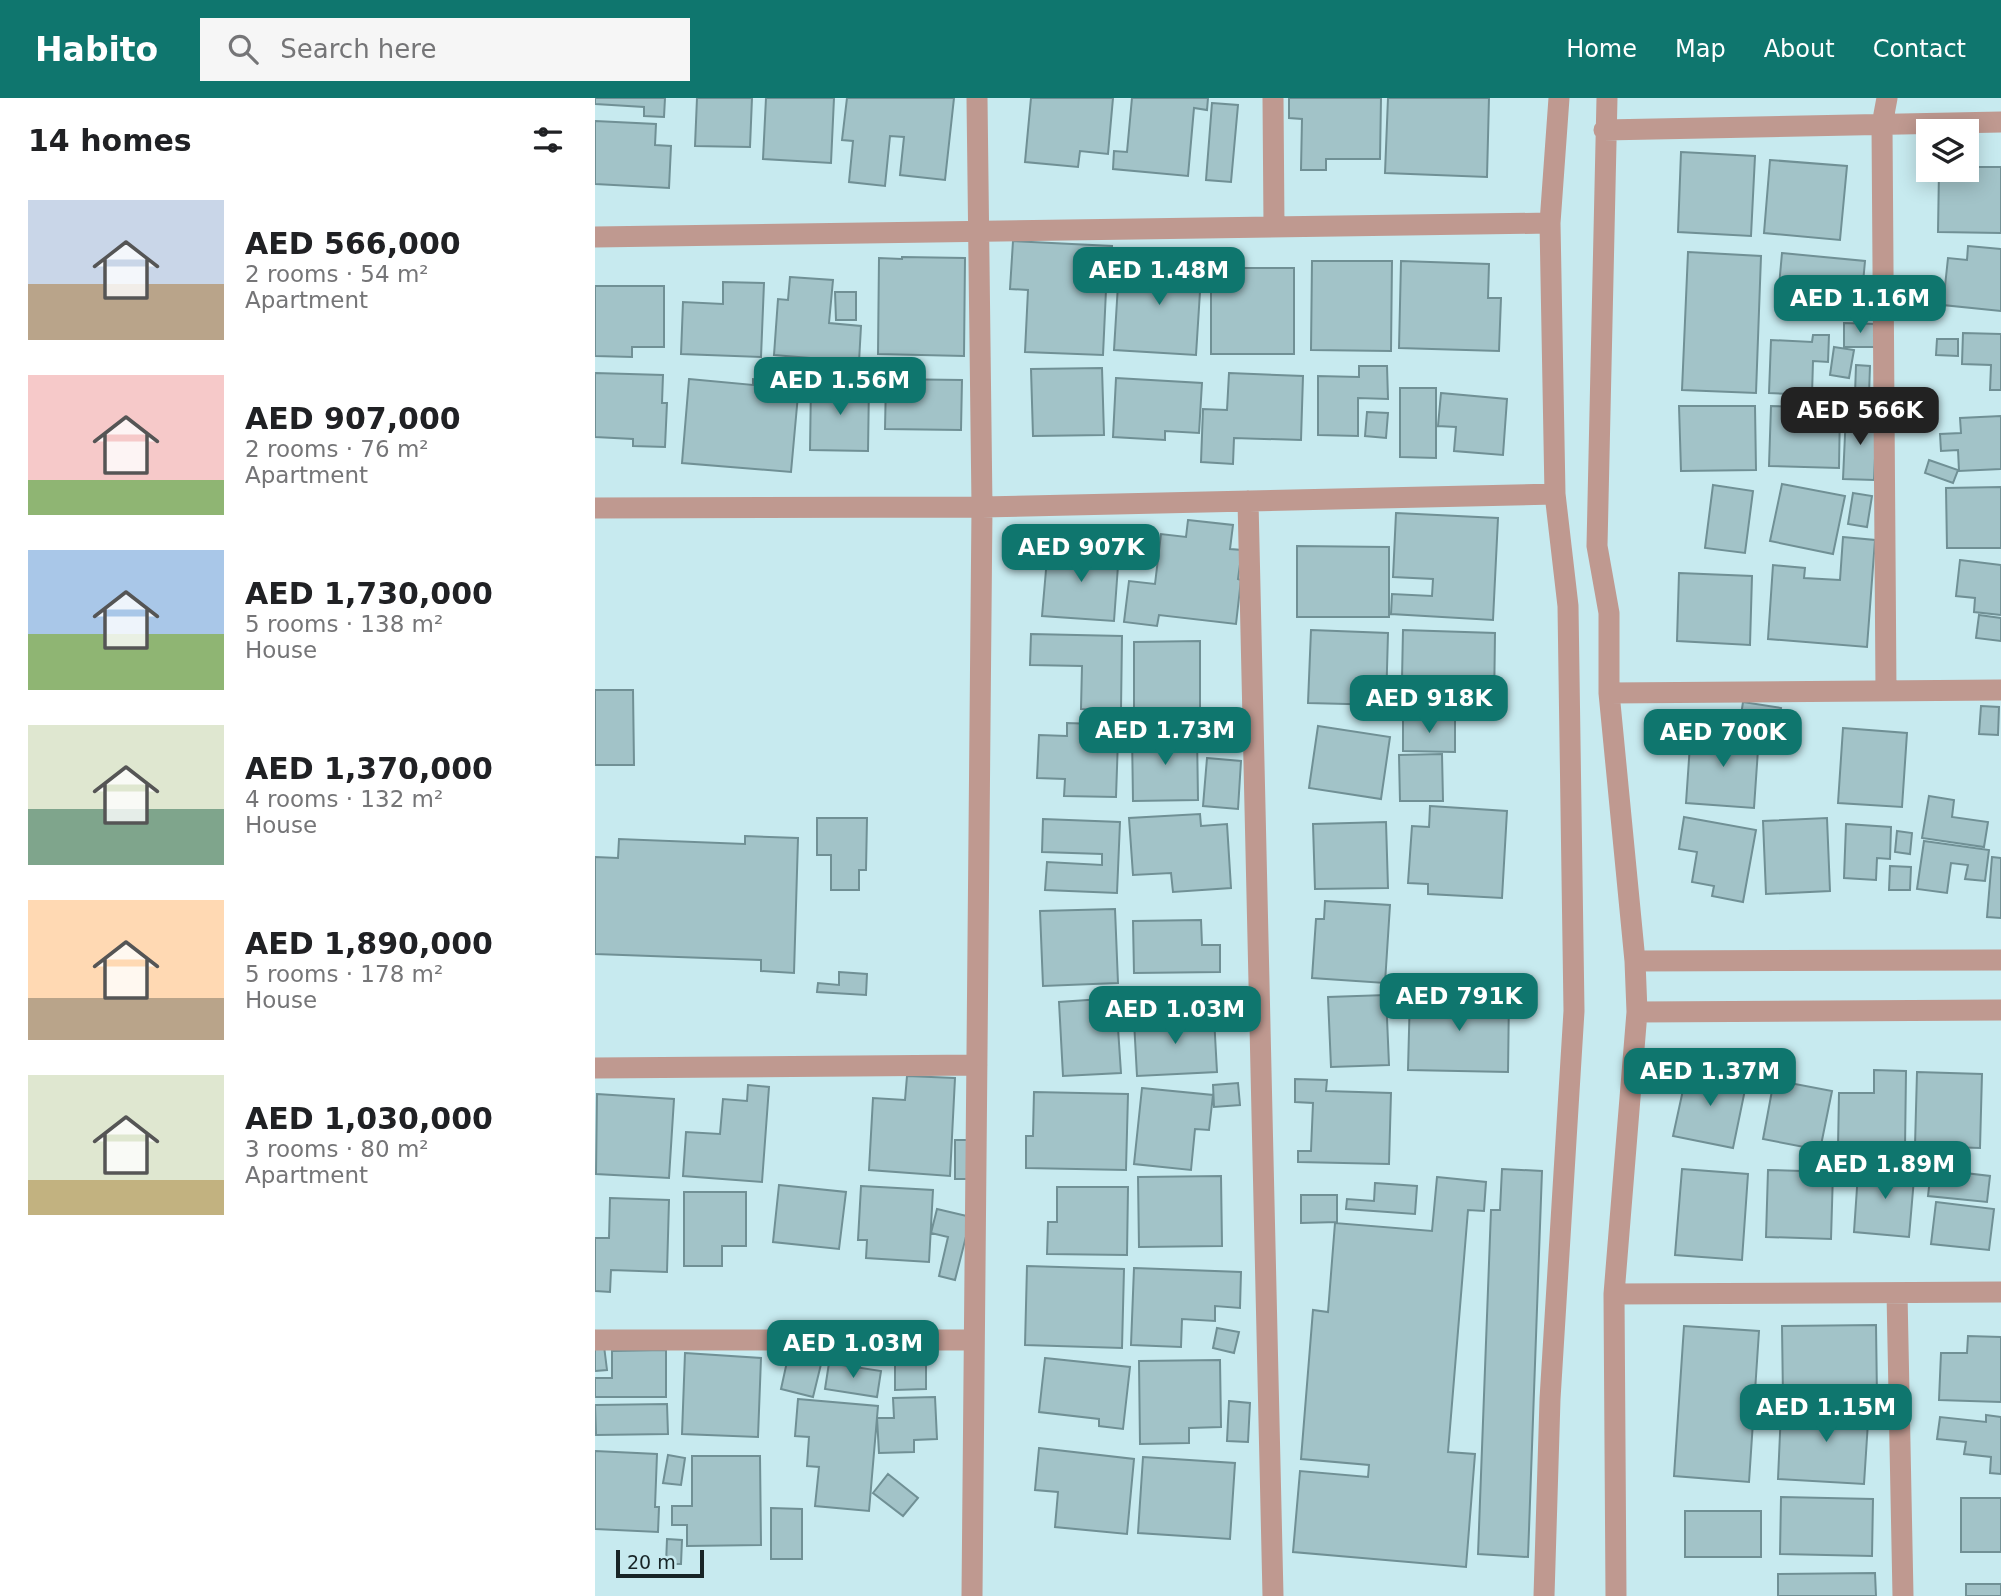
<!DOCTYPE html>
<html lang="en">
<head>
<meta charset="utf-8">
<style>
	body { margin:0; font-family:"DejaVu Sans",sans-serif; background:#f6f6f6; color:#202124; height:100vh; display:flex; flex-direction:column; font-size:26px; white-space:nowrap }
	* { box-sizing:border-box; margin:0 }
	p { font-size:23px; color:#757577 }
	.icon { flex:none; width:38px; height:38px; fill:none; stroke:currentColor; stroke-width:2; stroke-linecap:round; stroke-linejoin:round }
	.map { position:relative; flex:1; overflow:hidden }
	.side { display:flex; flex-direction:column; background:#fff; width:595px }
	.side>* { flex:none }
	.buttons { position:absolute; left:1321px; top:21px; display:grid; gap:14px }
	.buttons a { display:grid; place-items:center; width:63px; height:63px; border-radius:0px; background:#fff; box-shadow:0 4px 18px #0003; font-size:35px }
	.scale { position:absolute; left:21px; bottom:18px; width:88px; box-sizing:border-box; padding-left:7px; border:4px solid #172426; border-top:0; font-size:19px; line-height:24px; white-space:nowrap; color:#172426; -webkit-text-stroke:5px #c7eaef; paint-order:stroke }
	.price { position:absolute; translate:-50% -60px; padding:0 16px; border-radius:14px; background:#0f766e; color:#fff; font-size:23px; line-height:46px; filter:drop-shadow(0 2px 4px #0008) }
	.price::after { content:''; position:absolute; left:50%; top:42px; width:21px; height:16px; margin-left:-10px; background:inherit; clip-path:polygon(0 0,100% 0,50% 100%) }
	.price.active { background:#222; color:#fff }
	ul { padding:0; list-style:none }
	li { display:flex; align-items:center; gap:21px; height:175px; padding:0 28px }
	li span { display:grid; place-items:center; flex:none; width:196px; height:140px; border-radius:0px; color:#555 }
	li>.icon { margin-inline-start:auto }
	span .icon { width:84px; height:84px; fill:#fffc; stroke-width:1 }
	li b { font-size:30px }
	h2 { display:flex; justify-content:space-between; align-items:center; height:84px; padding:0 28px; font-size:30px }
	header { display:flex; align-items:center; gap:42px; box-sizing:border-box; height:98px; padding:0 35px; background:#0f766e; color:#fff }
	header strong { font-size:33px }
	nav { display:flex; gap:38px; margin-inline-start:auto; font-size:24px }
	.search { width:490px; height:63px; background:#f6f6f6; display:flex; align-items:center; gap:18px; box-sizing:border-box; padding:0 24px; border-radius:0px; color:#757577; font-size:26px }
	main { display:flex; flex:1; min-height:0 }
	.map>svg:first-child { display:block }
</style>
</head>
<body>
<header>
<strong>Habito</strong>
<div class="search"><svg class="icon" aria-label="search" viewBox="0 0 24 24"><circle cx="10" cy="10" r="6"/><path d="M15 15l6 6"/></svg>Search here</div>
<nav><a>Home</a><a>Map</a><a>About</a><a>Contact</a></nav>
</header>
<main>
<section class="side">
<h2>14 homes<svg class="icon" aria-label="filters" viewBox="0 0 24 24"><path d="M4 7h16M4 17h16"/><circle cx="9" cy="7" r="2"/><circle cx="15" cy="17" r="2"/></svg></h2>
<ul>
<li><span style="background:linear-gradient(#c9d6e8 60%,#b9a48a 0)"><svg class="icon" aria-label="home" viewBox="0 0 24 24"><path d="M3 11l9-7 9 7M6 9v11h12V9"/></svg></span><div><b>AED 566,000</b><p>2 rooms · 54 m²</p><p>Apartment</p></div></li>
<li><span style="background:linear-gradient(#f6c9c9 75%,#8fb573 0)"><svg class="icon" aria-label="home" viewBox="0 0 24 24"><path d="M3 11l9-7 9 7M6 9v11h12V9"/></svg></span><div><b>AED 907,000</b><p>2 rooms · 76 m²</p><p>Apartment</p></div></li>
<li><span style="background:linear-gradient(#a9c7e8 60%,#8fb573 0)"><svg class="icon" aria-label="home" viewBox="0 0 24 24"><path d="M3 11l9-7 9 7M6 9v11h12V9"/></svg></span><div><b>AED 1,730,000</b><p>5 rooms · 138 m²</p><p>House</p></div></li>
<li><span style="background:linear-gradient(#dfe7d0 60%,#7fa58c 0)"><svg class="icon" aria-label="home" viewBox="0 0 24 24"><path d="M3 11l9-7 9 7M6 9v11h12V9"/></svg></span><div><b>AED 1,370,000</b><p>4 rooms · 132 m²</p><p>House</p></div></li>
<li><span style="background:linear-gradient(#ffd9b3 70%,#b9a48a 0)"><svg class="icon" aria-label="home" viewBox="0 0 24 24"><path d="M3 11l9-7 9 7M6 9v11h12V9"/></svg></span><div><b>AED 1,890,000</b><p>5 rooms · 178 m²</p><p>House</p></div></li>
<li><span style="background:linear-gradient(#dfe7d0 75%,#c2b280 0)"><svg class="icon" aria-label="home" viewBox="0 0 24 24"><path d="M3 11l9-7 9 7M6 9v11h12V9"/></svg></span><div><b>AED 1,030,000</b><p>3 rooms · 80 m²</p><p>Apartment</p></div></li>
</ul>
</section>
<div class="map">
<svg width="1406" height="1498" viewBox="0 0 1406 1498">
	<rect width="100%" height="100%" fill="#c7eaef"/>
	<path fill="#a2c3c8" stroke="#709095" stroke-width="2" d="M 0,0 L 70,0 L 69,19 L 49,18 L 49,9 L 0,6 Z
		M 102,0 L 157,0 L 155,49 L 100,48 Z
		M 171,0 L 239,0 L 236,65 L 168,61 Z
		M 252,0 L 359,0 L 350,82 L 305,77 L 309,39 L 295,38 L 290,88 L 254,84 L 258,43 L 247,42 Z
		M 436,0 L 518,0 L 513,56 L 485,53 L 483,69 L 430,64 Z
		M 537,0 L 613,0 L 612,12 L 599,10 L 593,78 L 518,71 L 519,53 L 532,54 Z
		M 694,0 L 786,0 L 785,61 L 731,61 L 731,72 L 706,72 L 707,21 L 694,20 Z
		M 793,0 L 894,0 L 892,79 L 790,75 Z
		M 617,5 L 643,7 L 636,84 L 611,82 Z
		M 0,23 L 61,26 L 60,47 L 76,48 L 74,90 L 0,86 Z
		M 1086,54 L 1160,58 L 1156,138 L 1083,134 Z
		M 1175,62 L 1252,68 L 1245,142 L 1169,135 Z
		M 1372,69 L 1406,69 L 1406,135 L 1343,134 L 1344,72 L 1372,72 Z
		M 418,143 L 517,148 L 515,192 L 511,192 L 508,257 L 430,254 L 433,192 L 415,191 Z
		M 1373,148 L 1406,151 L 1406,213 L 1348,207 L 1353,160 L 1372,162 Z
		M 1093,154 L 1166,158 L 1161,295 L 1087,292 Z
		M 1187,155 L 1270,163 L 1265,218 L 1182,210 Z
		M 307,159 L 370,160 L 369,258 L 283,256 L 284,160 L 307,161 Z
		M 555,159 L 607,162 L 601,257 L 519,252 L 524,170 L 554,172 Z
		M 717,163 L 797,163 L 796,253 L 716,252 Z
		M 806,163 L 894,166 L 893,200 L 906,200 L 904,253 L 804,250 Z
		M 616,170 L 699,170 L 699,256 L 616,256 Z
		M 195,179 L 238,182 L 234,225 L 266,228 L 264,264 L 179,257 L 183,201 L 193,202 Z
		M 128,184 L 169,185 L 166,259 L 86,256 L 88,204 L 128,206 Z
		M 0,188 L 69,188 L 69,249 L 37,249 L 37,259 L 0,258 Z
		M 240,194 L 261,194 L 261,222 L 241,222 Z
		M 1249,225 L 1281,226 L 1281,249 L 1249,249 Z
		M 1368,235 L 1406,236 L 1406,292 L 1395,292 L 1396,267 L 1367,266 Z
		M 1218,237 L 1234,237 L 1233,264 L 1218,263 L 1217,297 L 1174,295 L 1176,242 L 1217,244 Z
		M 1342,241 L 1363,241 L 1363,258 L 1341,257 Z
		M 1239,249 L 1259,252 L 1254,280 L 1235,277 Z
		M 1261,267 L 1275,268 L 1274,297 L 1260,296 Z
		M 764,268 L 792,268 L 793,301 L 763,300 L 763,338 L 723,337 L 723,278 L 764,279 Z
		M 507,270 L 509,337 L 438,338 L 436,271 Z
		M 0,275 L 68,277 L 67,305 L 72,305 L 70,349 L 38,348 L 38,341 L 0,339 Z
		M 634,275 L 708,278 L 706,342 L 639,340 L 638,366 L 606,364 L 608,311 L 632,312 Z
		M 521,280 L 607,285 L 604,335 L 570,333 L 570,342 L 518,339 Z
		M 94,281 L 158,287 L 158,281 L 204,286 L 196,374 L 87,365 Z
		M 291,281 L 367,282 L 366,332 L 290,331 Z
		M 216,285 L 274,286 L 273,353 L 215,352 Z
		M 805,290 L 841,290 L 841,360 L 805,359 Z
		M 846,295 L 912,301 L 908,357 L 859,353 L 861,329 L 843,328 Z
		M 1084,308 L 1160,308 L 1161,372 L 1086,373 Z
		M 1176,308 L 1245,310 L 1244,370 L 1174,368 Z
		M 772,314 L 793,315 L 791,340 L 770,338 Z
		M 1251,315 L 1282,316 L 1279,382 L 1248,381 Z
		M 1406,318 L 1406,371 L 1364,373 L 1363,352 L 1346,353 L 1345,336 L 1366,335 L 1365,320 Z
		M 1334,362 L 1363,372 L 1358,385 L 1330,375 Z
		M 1187,386 L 1250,398 L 1238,456 L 1175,443 Z
		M 1118,387 L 1158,393 L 1150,455 L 1110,450 Z
		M 1406,389 L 1406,450 L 1352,450 L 1351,390 Z
		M 1258,395 L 1277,398 L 1272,429 L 1253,426 Z
		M 801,415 L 903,420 L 898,522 L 796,516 L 797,496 L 837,498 L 838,481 L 798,479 Z
		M 593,422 L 638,427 L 635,451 L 647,452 L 643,481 L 646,482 L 641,526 L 564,517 L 562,528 L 529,524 L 534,483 L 560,486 L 566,436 L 591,439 Z
		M 1248,439 L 1280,442 L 1272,549 L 1173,541 L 1178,467 L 1210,470 L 1209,480 L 1245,482 Z
		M 702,448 L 794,449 L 794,519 L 702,519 Z
		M 453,449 L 524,454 L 519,523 L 447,518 Z
		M 1365,462 L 1406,467 L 1406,517 L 1379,514 L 1380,500 L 1361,498 Z
		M 1084,475 L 1157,478 L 1155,547 L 1082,543 Z
		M 1384,517 L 1406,520 L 1406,543 L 1381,540 Z
		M 716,532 L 793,535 L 791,607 L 713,605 Z
		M 808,532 L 900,535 L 899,610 L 822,608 L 823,582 L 807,582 Z
		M 436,536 L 527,538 L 526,612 L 486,611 L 487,568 L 435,567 Z
		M 605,543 L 605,610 L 539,611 L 539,544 Z
		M 0,592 L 38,592 L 39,667 L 0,667 Z
		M 1148,604 L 1186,610 L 1182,637 L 1144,631 Z
		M 1386,608 L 1404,609 L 1403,637 L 1384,636 Z
		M 608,611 L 645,618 L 642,639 L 605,633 Z
		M 808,620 L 860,620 L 860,654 L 808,653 Z
		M 472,625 L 500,626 L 500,640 L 523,641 L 521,699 L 469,698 L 470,681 L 442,680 L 444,637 L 472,638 Z
		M 723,628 L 795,639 L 786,701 L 714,690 Z
		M 1248,630 L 1312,635 L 1307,709 L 1243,705 Z
		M 1096,632 L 1164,637 L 1159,710 L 1091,705 Z
		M 602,635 L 603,702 L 538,703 L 537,636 Z
		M 847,656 L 848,703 L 805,703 L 804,657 Z
		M 612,660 L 646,663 L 643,711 L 608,708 Z
		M 1334,698 L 1359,702 L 1357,719 L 1393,724 L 1389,749 L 1327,740 Z
		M 835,708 L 912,713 L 907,800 L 833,796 L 833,786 L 813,785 L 817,728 L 834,729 Z
		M 605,716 L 606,728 L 632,726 L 636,790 L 578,794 L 576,775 L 538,777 L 534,720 Z
		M 1089,719 L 1161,732 L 1148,804 L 1117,798 L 1119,788 L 1097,784 L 1102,754 L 1084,751 Z
		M 222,720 L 272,720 L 271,772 L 264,772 L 264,792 L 236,792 L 236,757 L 222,757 Z
		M 1232,720 L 1235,793 L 1171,796 L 1168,723 Z
		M 448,721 L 525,724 L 522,795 L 450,792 L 452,764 L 507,767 L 507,756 L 447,754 Z
		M 791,724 L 793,790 L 720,791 L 718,726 Z
		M 1251,726 L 1296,729 L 1295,761 L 1282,760 L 1281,782 L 1249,780 Z
		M 1302,733 L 1317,735 L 1315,756 L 1300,754 Z
		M 150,738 L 203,740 L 199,875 L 166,873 L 166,862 L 0,856 L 0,759 L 23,760 L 24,741 L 150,746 Z
		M 1329,743 L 1394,752 L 1390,783 L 1370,781 L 1373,767 L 1356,765 L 1352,795 L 1322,791 Z
		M 1397,759 L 1406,760 L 1406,820 L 1392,819 Z
		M 1295,768 L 1316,769 L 1315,792 L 1294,792 Z
		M 730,803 L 795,807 L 790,885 L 717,880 L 721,821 L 729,821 Z
		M 520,811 L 523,885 L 448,888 L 445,813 Z
		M 606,822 L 607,847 L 625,847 L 625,874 L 539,875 L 538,823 Z
		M 244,874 L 272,876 L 271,897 L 222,894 L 223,885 L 244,887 Z
		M 815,896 L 914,898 L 913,974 L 813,972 Z
		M 791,897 L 794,967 L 736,969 L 733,899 Z
		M 521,900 L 526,975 L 468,978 L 464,904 Z
		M 619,919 L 622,974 L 542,978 L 539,923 Z
		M 1093,969 L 1152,982 L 1138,1050 L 1078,1038 Z
		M 1279,972 L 1311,973 L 1310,1051 L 1243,1049 L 1244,995 L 1279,995 Z
		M 1322,974 L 1387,976 L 1385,1050 L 1320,1048 Z
		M 312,978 L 360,980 L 355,1078 L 274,1072 L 278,1000 L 310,1002 Z
		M 700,981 L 732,982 L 731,993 L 796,995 L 794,1066 L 703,1064 L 703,1053 L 716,1053 L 718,1005 L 700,1004 Z
		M 1179,982 L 1237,993 L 1225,1052 L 1168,1041 Z
		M 643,985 L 645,1007 L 619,1009 L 618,987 Z
		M 153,987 L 174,989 L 167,1084 L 88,1078 L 91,1034 L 125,1036 L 128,1001 L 152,1003 Z
		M 547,990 L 618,997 L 614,1032 L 600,1031 L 596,1072 L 539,1066 Z
		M 439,994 L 533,996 L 531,1072 L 431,1070 L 431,1038 L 438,1038 Z
		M 2,996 L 79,1001 L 74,1080 L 1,1076 Z
		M 360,1042 L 378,1042 L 378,1081 L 360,1081 Z
		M 1284,1066 L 1320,1069 L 1314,1139 L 1259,1134 L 1263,1075 L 1284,1076 Z
		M 907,1071 L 947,1073 L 933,1459 L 883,1456 L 896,1112 L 905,1112 Z
		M 1087,1071 L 1153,1076 L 1147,1162 L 1080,1157 Z
		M 1336,1071 L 1395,1078 L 1392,1104 L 1333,1098 Z
		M 1173,1072 L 1238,1074 L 1236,1141 L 1171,1139 Z
		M 626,1078 L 627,1148 L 544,1149 L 543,1079 Z
		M 842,1079 L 891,1084 L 889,1113 L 873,1112 L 853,1354 L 880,1356 L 871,1469 L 698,1454 L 705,1373 L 773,1379 L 774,1367 L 706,1361 L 718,1212 L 733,1214 L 740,1125 L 837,1133 Z
		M 780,1085 L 822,1088 L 820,1116 L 751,1111 L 752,1101 L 779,1103 Z
		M 184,1087 L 251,1094 L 244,1151 L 178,1144 Z
		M 266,1088 L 338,1092 L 334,1164 L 271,1160 L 272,1142 L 263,1142 Z
		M 462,1089 L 533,1089 L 532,1157 L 452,1156 L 453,1124 L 462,1124 Z
		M 89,1094 L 151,1094 L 151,1148 L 127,1148 L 127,1168 L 89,1168 Z
		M 706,1097 L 742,1097 L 742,1124 L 706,1125 Z
		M 15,1100 L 74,1102 L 72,1174 L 16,1172 L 15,1194 L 0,1193 L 0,1140 L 14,1140 Z
		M 1341,1104 L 1399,1111 L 1394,1152 L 1336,1146 Z
		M 342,1111 L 376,1119 L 360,1182 L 344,1178 L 353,1139 L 336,1135 Z
		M 432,1168 L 529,1171 L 527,1250 L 430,1247 Z
		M 539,1170 L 646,1174 L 645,1210 L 620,1208 L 620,1223 L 587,1221 L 586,1249 L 536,1247 Z
		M 1281,1227 L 1282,1300 L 1188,1300 L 1187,1228 Z
		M 1089,1228 L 1164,1233 L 1154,1384 L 1079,1378 Z
		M 622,1230 L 644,1234 L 639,1255 L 618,1250 Z
		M 1373,1238 L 1406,1239 L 1406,1304 L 1344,1302 L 1346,1255 L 1372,1255 Z
		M 9,1248 L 12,1272 L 0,1273 L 0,1249 Z
		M 195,1250 L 228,1258 L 218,1299 L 186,1291 Z
		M 71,1252 L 71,1299 L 0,1299 L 0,1280 L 17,1280 L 17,1253 Z
		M 90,1255 L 166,1260 L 163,1339 L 87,1336 Z
		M 450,1260 L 535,1269 L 528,1331 L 504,1328 L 504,1321 L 444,1314 Z
		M 625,1262 L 626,1329 L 594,1330 L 594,1345 L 545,1346 L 544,1263 Z
		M 234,1265 L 286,1273 L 282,1299 L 230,1291 Z
		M 300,1265 L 331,1265 L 331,1291 L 300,1292 Z
		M 340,1299 L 342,1341 L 319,1342 L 319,1354 L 284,1355 L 282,1320 L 299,1320 L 298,1300 Z
		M 203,1301 L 283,1308 L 274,1413 L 220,1408 L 224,1369 L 212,1368 L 214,1339 L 200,1338 Z
		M 634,1303 L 655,1305 L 653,1344 L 632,1343 Z
		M 72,1306 L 73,1336 L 1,1337 L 0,1307 Z
		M 1240,1307 L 1289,1309 L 1288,1325 L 1273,1324 L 1269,1386 L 1183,1381 L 1186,1313 L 1240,1316 Z
		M 1391,1317 L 1406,1319 L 1406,1376 L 1395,1375 L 1396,1359 L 1369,1356 L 1371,1344 L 1342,1341 L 1345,1319 L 1391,1324 Z
		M 444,1350 L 539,1361 L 532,1436 L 460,1429 L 463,1394 L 440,1392 Z
		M 0,1353 L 62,1356 L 60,1409 L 64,1409 L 63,1434 L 0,1431 Z
		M 73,1357 L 90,1360 L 86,1387 L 68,1385 Z
		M 97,1358 L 165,1358 L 166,1447 L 92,1448 L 92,1427 L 77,1427 L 77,1408 L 97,1408 Z
		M 548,1359 L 640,1365 L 635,1441 L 543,1435 Z
		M 293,1376 L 323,1400 L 308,1418 L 278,1395 Z
		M 1186,1399 L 1278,1401 L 1277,1458 L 1185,1456 Z
		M 1366,1400 L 1406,1400 L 1406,1454 L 1366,1454 Z
		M 176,1410 L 207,1411 L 207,1461 L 176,1461 Z
		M 1090,1413 L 1166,1413 L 1166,1459 L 1090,1459 Z
		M 72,1441 L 87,1442 L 86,1466 L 71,1466 Z
		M 1280,1475 L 1281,1498 L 1183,1498 L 1183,1476 Z
		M 1371,1486 L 1406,1486 L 1406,1498 L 1371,1498 Z"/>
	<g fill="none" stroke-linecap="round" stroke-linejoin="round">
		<path stroke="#bf9990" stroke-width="21" d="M 678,0 L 679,128
			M 1012,0 L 1002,448 L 1014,515 L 1014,595 L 1040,863 L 1042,914 L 1019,1196 L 1021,1498
			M 1009,32 L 1406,24
			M 0,139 L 955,125
			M 653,403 L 678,1498
			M 0,410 L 387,409 L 960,396
			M 1291,593 L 1287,27 L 1292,0
			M 1014,595 L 1406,592
			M 1040,863 L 1406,862
			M 1042,914 L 1406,912
			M 0,970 L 382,967
			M 1302,1195 L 1308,1498
			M 1019,1196 L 1406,1194
			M 0,1242 L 379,1242
			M 377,1498 L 387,409 L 382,0
			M 949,1498 L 955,1301 L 979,913 L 973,508 L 960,396 L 955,125 L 964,0"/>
	</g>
</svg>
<div class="buttons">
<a><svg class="icon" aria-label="layers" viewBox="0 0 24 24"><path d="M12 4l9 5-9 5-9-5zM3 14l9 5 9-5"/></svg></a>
</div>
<div class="scale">20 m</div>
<b class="price" style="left:564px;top:209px">AED 1.48M</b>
<b class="price" style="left:1265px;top:237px">AED 1.16M</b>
<b class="price" style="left:245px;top:319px">AED 1.56M</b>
<b class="price active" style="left:1265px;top:349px">AED 566K</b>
<b class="price" style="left:486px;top:486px">AED 907K</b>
<b class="price" style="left:834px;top:637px">AED 918K</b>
<b class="price" style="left:570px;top:669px">AED 1.73M</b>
<b class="price" style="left:1128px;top:671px">AED 700K</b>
<b class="price" style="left:864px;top:935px">AED 791K</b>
<b class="price" style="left:580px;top:948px">AED 1.03M</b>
<b class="price" style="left:1115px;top:1010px">AED 1.37M</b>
<b class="price" style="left:1290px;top:1103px">AED 1.89M</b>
<b class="price" style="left:258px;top:1282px">AED 1.03M</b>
<b class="price" style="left:1231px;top:1346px">AED 1.15M</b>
</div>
</main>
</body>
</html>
